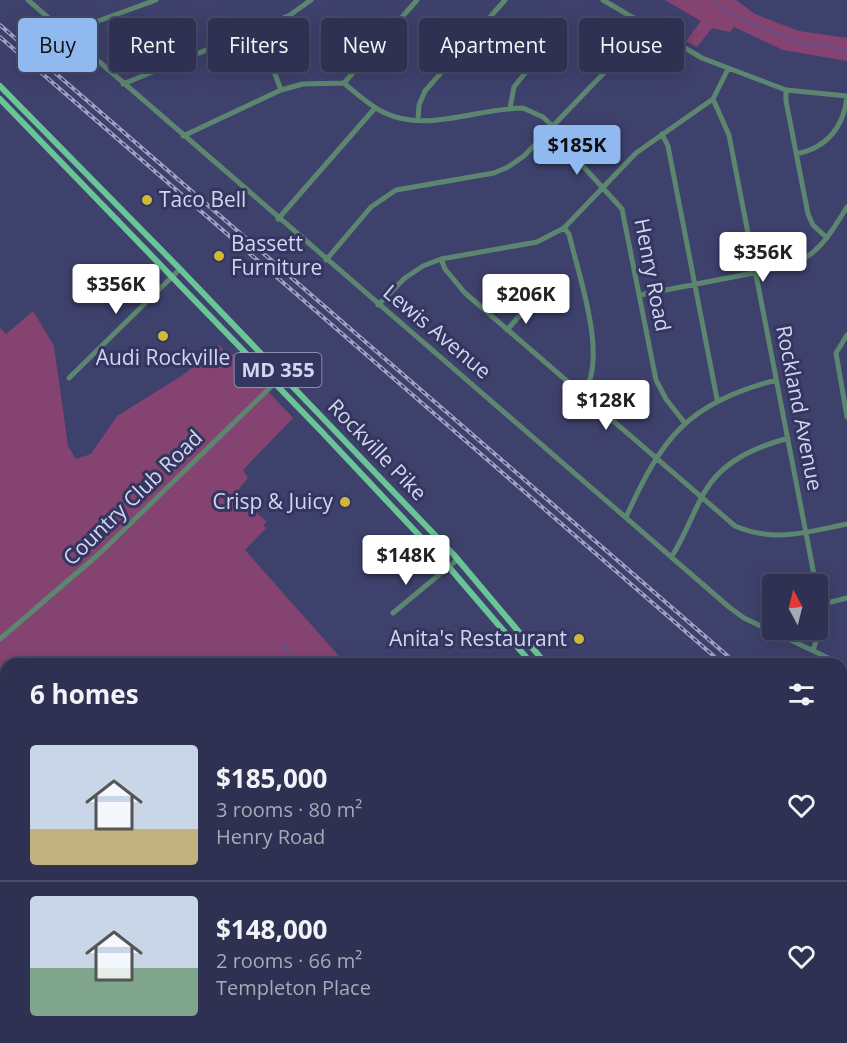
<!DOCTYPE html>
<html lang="en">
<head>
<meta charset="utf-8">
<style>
	body { margin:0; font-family:"Open Sans",sans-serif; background:#3a3d5b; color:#f1f3f6; height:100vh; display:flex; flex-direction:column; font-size:22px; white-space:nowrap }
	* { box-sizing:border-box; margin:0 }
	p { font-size:20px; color:#a7a9b7 }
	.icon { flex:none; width:33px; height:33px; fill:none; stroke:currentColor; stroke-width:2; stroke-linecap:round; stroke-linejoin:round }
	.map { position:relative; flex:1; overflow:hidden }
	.details { position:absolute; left:0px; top:658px; width:848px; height:386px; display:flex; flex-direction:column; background:#2e3151; border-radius:18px 18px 0 0; box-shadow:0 3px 15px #0003,0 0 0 2px #494c68 }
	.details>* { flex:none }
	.hud { position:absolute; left:18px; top:18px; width:812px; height:54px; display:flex; gap:12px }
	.needle { width:39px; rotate:353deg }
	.fabs { position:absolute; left:762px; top:574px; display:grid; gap:12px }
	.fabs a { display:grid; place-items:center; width:66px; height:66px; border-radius:6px; background:#2e3151; box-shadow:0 3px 15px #0003,0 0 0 2px #494c68; font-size:30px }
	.price { position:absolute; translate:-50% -51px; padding:0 14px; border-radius:6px; background:#fff; color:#222; font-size:20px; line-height:39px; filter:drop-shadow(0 2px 3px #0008) }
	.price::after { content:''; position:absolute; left:50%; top:36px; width:18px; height:14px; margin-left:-9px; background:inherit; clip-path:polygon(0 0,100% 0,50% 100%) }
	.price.active { background:#90b9f0; color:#111 }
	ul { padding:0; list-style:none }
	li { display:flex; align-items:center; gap:18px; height:150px; padding:0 30px }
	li+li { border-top:2px solid #494c68 }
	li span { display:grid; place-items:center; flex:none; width:168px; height:120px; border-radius:6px; color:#555 }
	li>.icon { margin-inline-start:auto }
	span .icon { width:72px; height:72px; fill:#fffc; stroke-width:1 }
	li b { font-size:26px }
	h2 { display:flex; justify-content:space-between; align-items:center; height:72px; padding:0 30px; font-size:26px }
	.chip { padding:0 21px; border-radius:6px; background:#2e3151; box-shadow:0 3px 15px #0003,0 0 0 2px #494c68; font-size:21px; line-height:54px }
	.chip.active { background:#90b9f0; color:#111 }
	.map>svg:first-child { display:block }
</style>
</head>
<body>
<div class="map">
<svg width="847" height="1043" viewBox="0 0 847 1043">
	<rect width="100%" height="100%" fill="#3e416c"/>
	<path fill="#854371" d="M 665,0 L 736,0 L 755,14 L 799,31 L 847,38 L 847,61 L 783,50 L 734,27 L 730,32 L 712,28 L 697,47 L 686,41 L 701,21 Z
		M 33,311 L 54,346 L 68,446 L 76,459 L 91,454 L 117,416 L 183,375 L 219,345 L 228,355 L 211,373 L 232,353 L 293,418 L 243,470 L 248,478 L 235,494 L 267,522 L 263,525 L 266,528 L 245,550 L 346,664 L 6,664 L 6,1038 L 202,1038 L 201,1043 L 0,1043 L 0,328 L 6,334 Z"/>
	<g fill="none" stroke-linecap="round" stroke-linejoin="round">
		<path stroke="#5b5797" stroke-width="1.5" d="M 714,0 L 726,12 L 801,44 L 817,44 L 847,50
			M 287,644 L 285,647 L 295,664
			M 0,775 L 6,781
			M 194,1043 L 197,1038"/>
		<path stroke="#5c866f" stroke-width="5" d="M 28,0 L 729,607 L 744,618 L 841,664
			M 603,0 L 702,58 L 786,90 L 847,96
			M 258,29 L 281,90
			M 65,33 L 156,0
			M 344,83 C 357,94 370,106 385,113 C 427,133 479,108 523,108 L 543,117 L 565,138 L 582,165 L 622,209 L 656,380 L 666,399 L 684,422
			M 123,84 L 258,29 L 290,15 L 311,0
			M 786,90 L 786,101 L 808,214 L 813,225 L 827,238
			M 713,99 L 729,135 L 816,585
			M 510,108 L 514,87 L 551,40
			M 418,120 L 419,105 L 425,91 L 505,0
			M 662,134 L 668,146 L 717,399
			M 183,136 L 281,90 L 303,84 L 344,83 L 417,0
			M 796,154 C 827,148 844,127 847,96
			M 278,219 L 375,108
			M 564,228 L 569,234 C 578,274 610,360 582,395
			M 441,259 L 445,269 L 465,293 L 735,526 C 775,543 806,532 847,524
			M 326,260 L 371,207 L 396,190 L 494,173 L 508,167 L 524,156 L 625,51 L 643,24
			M 640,295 L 789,266 C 819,255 831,233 847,207
			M 378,305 L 405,278 L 423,266 L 441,259 L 537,242 L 564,228 L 636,153 L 713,99 L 728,69
			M 507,330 L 528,306
			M 847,335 L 836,353 L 847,417
			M 69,378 L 180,269
			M 626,517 C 663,436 687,404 776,380
			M 672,556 C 685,536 692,514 704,493 C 722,461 754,448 788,438
			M 819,605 L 847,598
			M 393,613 L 458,559
			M 0,639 L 100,553 L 283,375
			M 813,650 L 822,625 L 818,595
			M 842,840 L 847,846
			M 842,853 L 847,848
			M 538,1038 L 542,1043
			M 381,1043 L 383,1038
			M 614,1043 L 620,1038
			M 624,1043 L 630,1038"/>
		<path stroke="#69c596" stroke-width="6" d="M 0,86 L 180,269 L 454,555 L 546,664
			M 0,99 L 321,431 L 448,566 L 532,664
			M 842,1015 L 847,1021
			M 842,1031 L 847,1038"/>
		<defs>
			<path id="rail" d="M 0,25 L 737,664
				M 0,37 L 723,664
				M 842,755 L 847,760
				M 842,767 L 847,772
				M 842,779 L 847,784"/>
		</defs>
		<use href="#rail" stroke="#9fa3c3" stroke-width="4"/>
		<use href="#rail" stroke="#343660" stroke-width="1.5" stroke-dasharray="4.5" stroke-linecap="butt"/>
	</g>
	<g fill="#ceb838" stroke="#343660" stroke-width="2">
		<circle cx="147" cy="200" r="6"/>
		<circle cx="219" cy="256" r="6"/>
		<circle cx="163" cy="336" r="6"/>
		<circle cx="345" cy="502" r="6"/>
		<circle cx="579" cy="639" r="6"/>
	</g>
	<g text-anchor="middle" stroke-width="6" stroke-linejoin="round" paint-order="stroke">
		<rect fill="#343660" stroke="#a3a6c6" stroke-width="1.5" x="234.5" y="353" width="87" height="34" rx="4.5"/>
		<g font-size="20" font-weight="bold" fill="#d2d6f1">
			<text x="278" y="377">MD 355</text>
		</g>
		<g font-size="21" fill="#d2d6f1" stroke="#343660" text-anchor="start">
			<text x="159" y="207">Taco Bell</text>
			<text x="231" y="251">Bassett<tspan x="231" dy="24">Furniture</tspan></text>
			<text x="163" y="365" text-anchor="middle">Audi Rockville</text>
			<text x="333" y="509" text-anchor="end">Crisp &amp; Juicy</text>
			<text x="567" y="646" text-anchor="end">Anita's Restaurant</text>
		</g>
		<g font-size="21" fill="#d2d6f1" stroke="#343660">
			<text transform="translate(652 275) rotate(79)" y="7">Henry Road</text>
			<text transform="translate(437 332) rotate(40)" y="7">Lewis Avenue</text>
			<text transform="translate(799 408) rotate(79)" y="7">Rockland Avenue</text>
			<text transform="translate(377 450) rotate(46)" y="7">Rockville Pike</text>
			<text transform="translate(133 498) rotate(-44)" y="7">Country Club Road</text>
		</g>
	</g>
</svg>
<div class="fabs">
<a><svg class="needle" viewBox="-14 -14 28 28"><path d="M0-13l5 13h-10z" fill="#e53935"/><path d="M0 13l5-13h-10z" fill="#a7a9b7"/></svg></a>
</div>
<b class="price active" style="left:577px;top:176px">$185K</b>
<b class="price" style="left:763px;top:283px">$356K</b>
<b class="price" style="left:116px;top:315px">$356K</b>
<b class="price" style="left:526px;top:325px">$206K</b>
<b class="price" style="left:606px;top:431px">$128K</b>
<b class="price" style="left:406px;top:586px">$148K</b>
<div class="hud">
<a class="chip active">Buy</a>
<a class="chip">Rent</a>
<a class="chip">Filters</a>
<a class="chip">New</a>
<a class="chip">Apartment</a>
<a class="chip">House</a>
</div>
<section class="details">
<h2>6 homes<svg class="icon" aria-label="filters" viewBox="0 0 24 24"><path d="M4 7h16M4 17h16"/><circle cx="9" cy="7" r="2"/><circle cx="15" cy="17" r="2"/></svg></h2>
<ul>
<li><span style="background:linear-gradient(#c9d6e8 70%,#c2b280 0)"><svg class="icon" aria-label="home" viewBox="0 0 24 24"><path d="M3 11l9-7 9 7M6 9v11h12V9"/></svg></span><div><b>$185,000</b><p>3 rooms · 80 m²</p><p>Henry Road</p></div><svg class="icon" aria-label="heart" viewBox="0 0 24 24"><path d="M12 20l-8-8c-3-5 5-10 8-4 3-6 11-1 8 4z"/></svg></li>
<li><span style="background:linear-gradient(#c9d6e8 60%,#7fa58c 0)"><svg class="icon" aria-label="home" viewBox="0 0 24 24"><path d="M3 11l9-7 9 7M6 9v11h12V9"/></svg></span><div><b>$148,000</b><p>2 rooms · 66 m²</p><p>Templeton Place</p></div><svg class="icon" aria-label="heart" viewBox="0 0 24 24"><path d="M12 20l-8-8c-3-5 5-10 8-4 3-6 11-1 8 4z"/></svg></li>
</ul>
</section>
</div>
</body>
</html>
